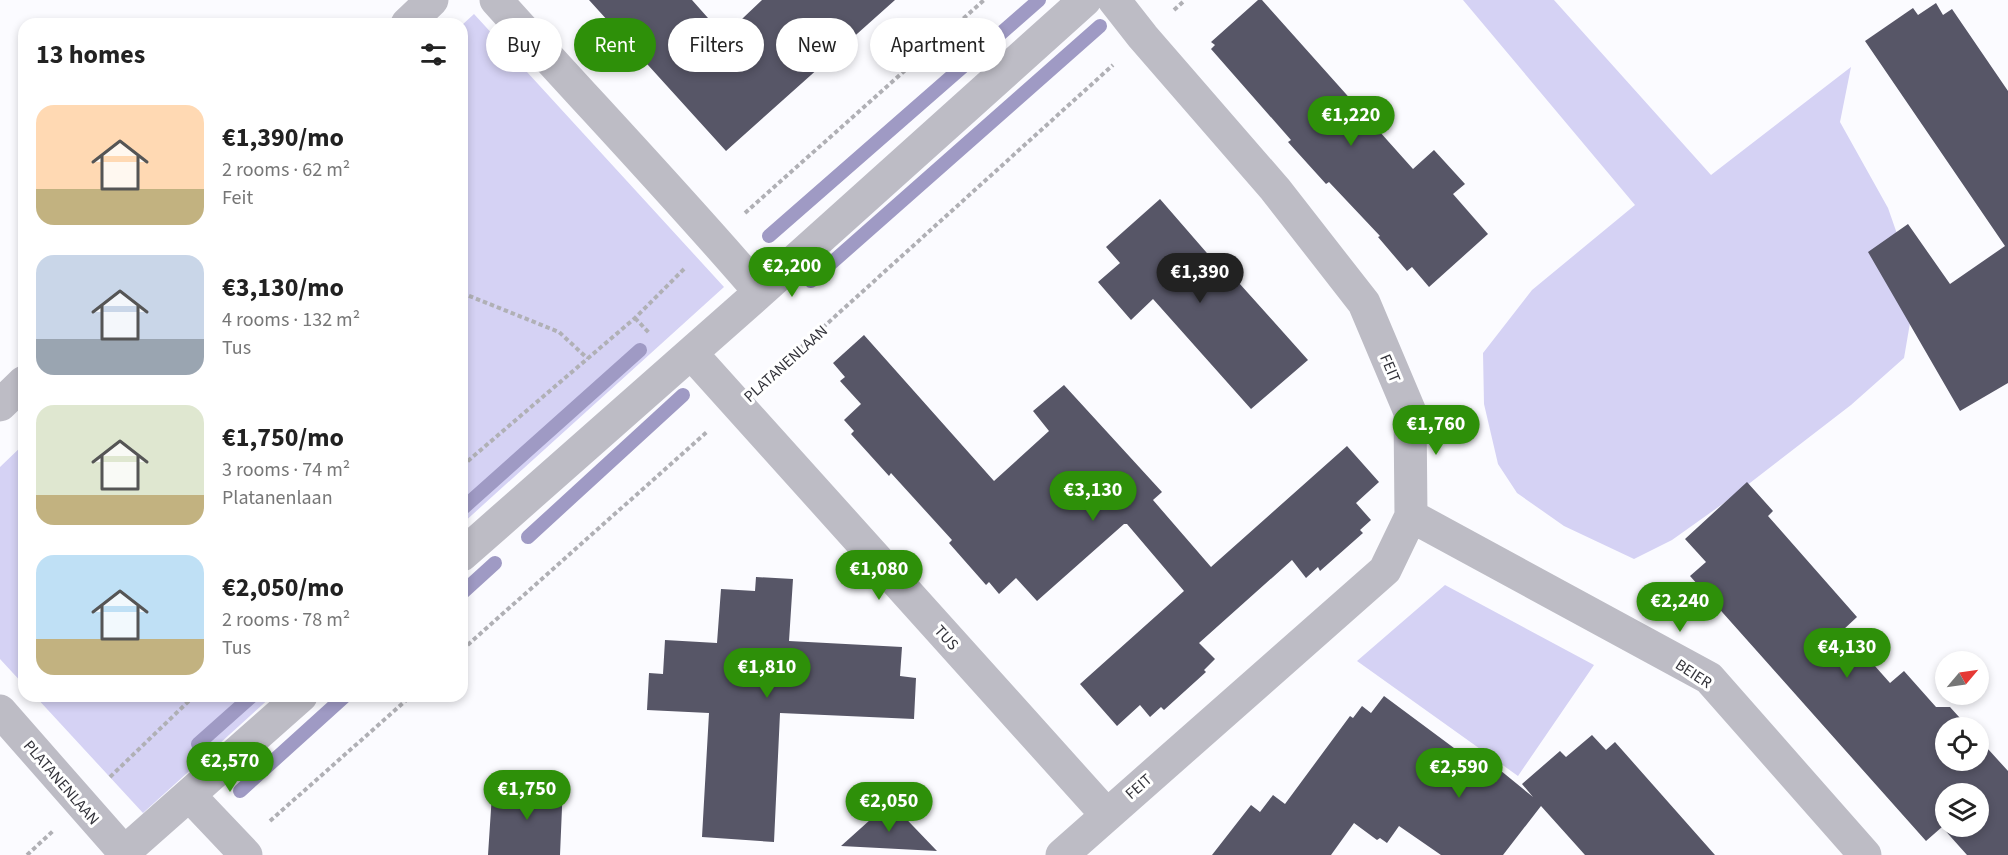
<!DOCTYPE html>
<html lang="en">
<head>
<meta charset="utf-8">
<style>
	body { margin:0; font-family:"Source Sans 3",sans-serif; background:#f6f6f6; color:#222; height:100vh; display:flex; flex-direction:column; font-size:22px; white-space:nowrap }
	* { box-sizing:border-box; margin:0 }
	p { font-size:20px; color:#767676 }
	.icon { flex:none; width:33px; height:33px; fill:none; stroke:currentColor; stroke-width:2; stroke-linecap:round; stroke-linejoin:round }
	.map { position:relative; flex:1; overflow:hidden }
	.drawer { position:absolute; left:18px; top:18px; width:450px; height:684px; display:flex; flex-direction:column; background:#fff; border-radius:18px; box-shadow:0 3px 9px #0003 }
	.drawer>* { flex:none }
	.hud { position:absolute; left:486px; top:18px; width:570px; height:54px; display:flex; gap:12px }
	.needle { width:39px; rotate:61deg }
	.controls { position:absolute; left:1935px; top:651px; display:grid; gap:12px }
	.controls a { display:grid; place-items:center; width:54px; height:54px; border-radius:50%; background:#fff; box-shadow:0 3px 9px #0003; font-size:30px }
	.price { position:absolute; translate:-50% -51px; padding:0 14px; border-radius:21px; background:#2e9009; color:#fff; font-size:20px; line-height:39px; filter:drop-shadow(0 2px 3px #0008) }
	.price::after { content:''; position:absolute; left:50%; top:36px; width:18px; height:14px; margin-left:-9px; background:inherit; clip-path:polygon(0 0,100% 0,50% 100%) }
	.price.active { background:#222; color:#fff }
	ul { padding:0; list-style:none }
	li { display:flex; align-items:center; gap:18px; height:150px; padding:0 18px }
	li span { display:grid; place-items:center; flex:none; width:168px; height:120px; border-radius:18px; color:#555 }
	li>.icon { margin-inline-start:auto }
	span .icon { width:72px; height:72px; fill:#fffc; stroke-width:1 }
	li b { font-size:26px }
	h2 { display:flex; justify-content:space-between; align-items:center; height:72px; padding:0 18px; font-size:26px }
	.pill { padding:0 21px; border-radius:27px; background:#fff; box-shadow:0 3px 9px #0003; font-size:21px; line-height:54px }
	.pill.active { background:#2e9009; color:#fff }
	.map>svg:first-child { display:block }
</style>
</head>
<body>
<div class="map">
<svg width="2008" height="855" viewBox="0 0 2008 855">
	<rect width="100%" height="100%" fill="#fbfbff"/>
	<path fill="#d5d2f4" d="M 1463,0 L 1554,0 L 1711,175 L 1851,67 L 1840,122 L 1888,208 L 1916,288 L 1904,358 L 1851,405 L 1724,503 L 1672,540 L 1634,559 L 1564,526 L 1517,493 L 1498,464 L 1484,404 L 1483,353 L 1532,290 L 1635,205 Z
		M 474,14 L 724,287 L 462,524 L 462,25 Z
		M 24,444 L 24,685 L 0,659 L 0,467 Z
		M 1445,585 L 1594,665 L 1518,776 L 1357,661 Z
		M 35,696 L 272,696 L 143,813 Z"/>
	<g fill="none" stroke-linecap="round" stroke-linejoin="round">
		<path stroke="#9f9ac4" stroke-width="14" d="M 769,236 L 1039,0
			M 811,281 L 1100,26
			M 462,509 L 640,350
			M 528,537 L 683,395
			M 462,593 L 495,563
			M 198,744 L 252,696
			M 240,791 L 345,696"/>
	</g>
	<path fill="#575667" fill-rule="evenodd" d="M 589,0 L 692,0 L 724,36 L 762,0 L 895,0 L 726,151 Z
		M 1258,0 L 1262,0 L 1413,169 L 1434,150 L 1465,184 L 1453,194 L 1488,234 L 1429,287 L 1412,267 L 1407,271 L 1378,237 L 1380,236 L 1329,182 L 1326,184 L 1288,142 L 1291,140 L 1211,49 L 1215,45 L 1211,42 Z
		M 1936,3 L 1943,15 L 1952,9 L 2008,91 L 2008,383 L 1960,411 L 1868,252 L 1908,224 L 1950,284 L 2005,246 L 1865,41 L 1913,8 L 1918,15 Z
		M 1160,199 L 1226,275 L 1236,286 L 1239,283 L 1308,360 L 1251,409 L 1153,299 L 1131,320 L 1098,282 L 1120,263 L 1106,247 Z
		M 864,335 L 994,481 L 1049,431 L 1033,411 L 1064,385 L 1162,492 L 1153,500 L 1211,567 L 1347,446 L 1379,482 L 1356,503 L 1371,520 L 1360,530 L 1363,533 L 1320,571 L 1318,567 L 1306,578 L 1292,560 L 1199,643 L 1215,659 L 1204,670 L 1206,672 L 1164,710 L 1161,707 L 1150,717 L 1140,705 L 1117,726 L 1080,684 L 1184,591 L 1127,524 L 1124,524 L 1037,601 L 1016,578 L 999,594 L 989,582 L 986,585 L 949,543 L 952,540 L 891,473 L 889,476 L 851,434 L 854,431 L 844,420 L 861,404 L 840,381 L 845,377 L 833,363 Z
		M 1747,482 L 1773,511 L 1768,516 L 1857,617 L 1843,630 L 1890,683 L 1904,671 L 1936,707 L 1950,707 L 1969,728 L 1946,728 L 1946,760 L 1978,760 L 1978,738 L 2008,771 L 2008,855 L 1967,855 L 1942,827 L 1926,841 L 1690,576 L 1706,562 L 1685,539 ZM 1946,794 L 1978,794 L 1978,826 L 1946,826 Z
		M 756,577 L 793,579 L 789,641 L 902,647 L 900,676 L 916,678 L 914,719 L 780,713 L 774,842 L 702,837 L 709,713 L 647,710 L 649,673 L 663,674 L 665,640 L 717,643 L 721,589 L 755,591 Z
		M 1384,696 L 1489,774 L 1495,766 L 1533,797 L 1522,784 L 1560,751 L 1566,757 L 1592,735 L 1606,750 L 1615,742 L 1715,855 L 1585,855 L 1541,806 L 1503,855 L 1441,855 L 1399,826 L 1387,843 L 1380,838 L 1377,840 L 1354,823 L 1331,855 L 1212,855 L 1251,805 L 1260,812 L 1273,795 L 1285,804 L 1350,716 L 1353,718 L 1362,706 L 1371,713 Z
		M 526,781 L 563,784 L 560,855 L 488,855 L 492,794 L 526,795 Z
		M 890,802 L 937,851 L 841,846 Z"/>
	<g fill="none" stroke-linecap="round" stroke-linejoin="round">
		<path stroke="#b0b0b5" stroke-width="4" stroke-dasharray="4.5 3" stroke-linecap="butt" d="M 1174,10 L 1185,0
			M 745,213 L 984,0
			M 462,293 L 559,332 L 587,358
			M 635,318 L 650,334
			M 767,378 L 1113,65
			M 462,466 L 635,318 L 684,269
			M 462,650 L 708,431
			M 110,777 L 194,696
			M 270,821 L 411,696
			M 27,855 L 53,831"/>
		<path stroke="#bdbcc5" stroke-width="33" d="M 496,0 C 584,98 675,193 760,292
			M 407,24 L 432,0
			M 691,353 L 1106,814
			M 0,405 L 24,382
			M 1411,516 L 1709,678 L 1865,855
			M 462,555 L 760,292 L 1085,0
			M 0,711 L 124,852
			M 189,795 L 246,855
			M 121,855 L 301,696
			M 1062,855 L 1385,570 L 1411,516 L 1410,412 L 1364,303 L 1275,189 L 1143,37 L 1114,0"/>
	</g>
	<g text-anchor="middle" stroke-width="6" stroke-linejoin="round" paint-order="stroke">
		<g font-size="16" fill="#33333a" stroke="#fff">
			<text transform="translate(785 363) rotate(-42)" y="6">PLATANENLAAN</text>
			<text transform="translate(1391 368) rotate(67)" y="6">FEIT</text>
			<text transform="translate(947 637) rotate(48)" y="6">TUS</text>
			<text transform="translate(1694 673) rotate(33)" y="6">BEIER</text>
			<text transform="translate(62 782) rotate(49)" y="6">PLATANENLAAN</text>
			<text transform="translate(1138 786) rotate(-41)" y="6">FEIT</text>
		</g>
	</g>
</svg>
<div class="controls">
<a><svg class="needle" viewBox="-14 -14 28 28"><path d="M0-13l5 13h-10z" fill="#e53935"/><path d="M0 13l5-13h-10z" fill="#767676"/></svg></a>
<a><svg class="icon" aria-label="locate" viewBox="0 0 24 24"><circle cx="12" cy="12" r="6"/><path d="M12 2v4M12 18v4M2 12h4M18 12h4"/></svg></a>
<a><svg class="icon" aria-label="layers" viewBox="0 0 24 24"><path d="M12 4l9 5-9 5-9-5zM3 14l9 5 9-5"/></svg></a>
</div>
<b class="price" style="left:1351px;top:147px">€1,220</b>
<b class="price" style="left:792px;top:298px">€2,200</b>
<b class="price active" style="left:1200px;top:304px">€1,390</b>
<b class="price" style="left:1436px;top:456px">€1,760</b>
<b class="price" style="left:1093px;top:522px">€3,130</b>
<b class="price" style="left:879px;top:601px">€1,080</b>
<b class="price" style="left:1680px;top:633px">€2,240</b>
<b class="price" style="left:1847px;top:679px">€4,130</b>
<b class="price" style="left:767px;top:699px">€1,810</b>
<b class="price" style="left:230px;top:793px">€2,570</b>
<b class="price" style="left:1459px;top:799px">€2,590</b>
<b class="price" style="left:527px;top:821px">€1,750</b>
<b class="price" style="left:889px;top:833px">€2,050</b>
<div class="hud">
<a class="pill">Buy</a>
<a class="pill active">Rent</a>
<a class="pill">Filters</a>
<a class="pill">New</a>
<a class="pill">Apartment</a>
</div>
<section class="drawer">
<h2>13 homes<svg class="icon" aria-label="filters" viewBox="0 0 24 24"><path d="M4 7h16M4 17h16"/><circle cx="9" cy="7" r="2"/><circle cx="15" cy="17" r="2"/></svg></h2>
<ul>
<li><span style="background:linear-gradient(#ffd9b3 70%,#c2b280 0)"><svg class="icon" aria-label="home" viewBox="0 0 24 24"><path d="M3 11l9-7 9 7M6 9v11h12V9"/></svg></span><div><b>€1,390/mo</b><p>2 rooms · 62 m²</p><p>Feit</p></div></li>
<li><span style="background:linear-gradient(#c9d6e8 70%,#9aa5b1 0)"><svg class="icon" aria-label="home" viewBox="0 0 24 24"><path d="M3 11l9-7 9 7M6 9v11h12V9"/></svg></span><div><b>€3,130/mo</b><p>4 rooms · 132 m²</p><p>Tus</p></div></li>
<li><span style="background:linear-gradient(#dfe7d0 75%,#c2b280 0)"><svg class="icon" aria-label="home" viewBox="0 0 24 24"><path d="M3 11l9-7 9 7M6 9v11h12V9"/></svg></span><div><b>€1,750/mo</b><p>3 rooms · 74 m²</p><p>Platanenlaan</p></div></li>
<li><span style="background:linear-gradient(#bfe0f5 70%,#c2b280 0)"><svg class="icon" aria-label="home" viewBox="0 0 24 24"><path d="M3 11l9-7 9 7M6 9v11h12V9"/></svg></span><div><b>€2,050/mo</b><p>2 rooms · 78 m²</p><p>Tus</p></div></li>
</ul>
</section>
</div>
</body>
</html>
